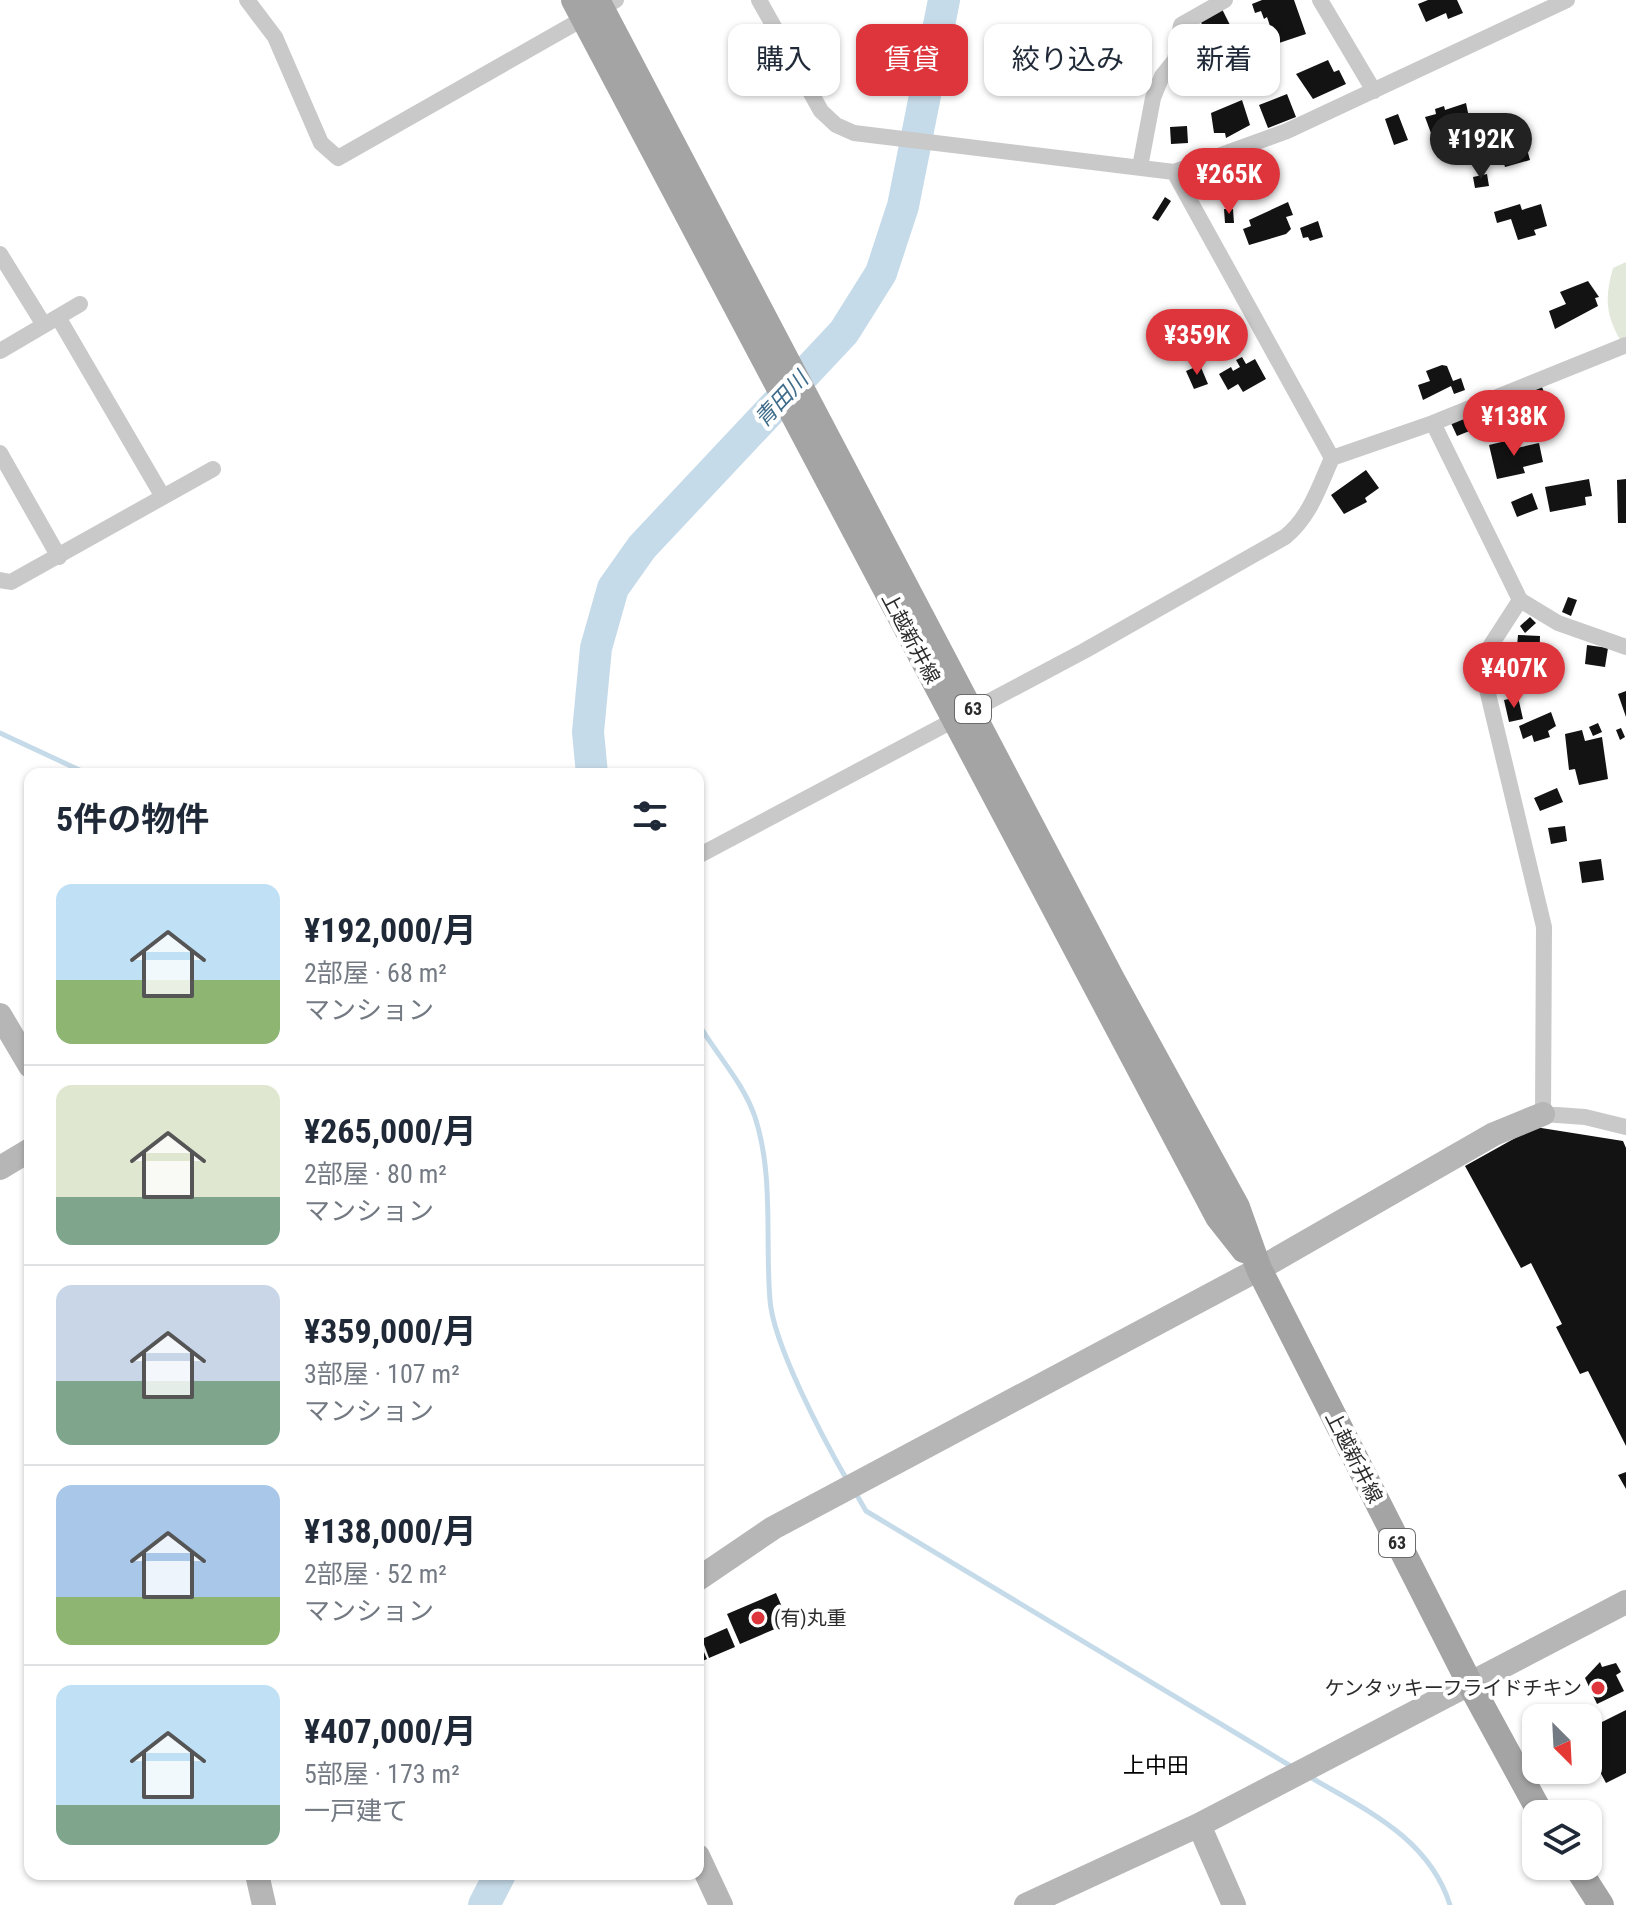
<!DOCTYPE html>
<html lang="ja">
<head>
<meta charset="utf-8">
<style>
	body { margin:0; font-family:"Roboto Condensed","Noto Sans JP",sans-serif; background:#f2f2f3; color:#1f2937; height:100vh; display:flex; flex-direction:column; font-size:30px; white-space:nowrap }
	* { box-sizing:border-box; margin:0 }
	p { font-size:26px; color:#747a83 }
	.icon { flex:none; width:44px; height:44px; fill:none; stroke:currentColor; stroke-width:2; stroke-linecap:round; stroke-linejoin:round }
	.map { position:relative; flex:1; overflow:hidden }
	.drawer { position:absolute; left:24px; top:768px; width:680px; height:1112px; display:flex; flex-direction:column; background:#fff; border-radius:16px; box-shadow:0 2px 6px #0004 }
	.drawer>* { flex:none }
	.top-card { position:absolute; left:728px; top:24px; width:760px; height:72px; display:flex; gap:16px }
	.needle { width:52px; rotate:156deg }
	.fabs { position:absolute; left:1522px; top:1704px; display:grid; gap:16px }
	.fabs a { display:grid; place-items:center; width:80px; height:80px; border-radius:16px; background:#fff; box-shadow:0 2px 6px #0004; font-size:40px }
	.price { position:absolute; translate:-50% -68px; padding:0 18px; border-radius:28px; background:#de343c; color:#fff; font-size:26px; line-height:52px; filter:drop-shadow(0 2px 4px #0008) }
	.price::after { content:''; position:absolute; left:50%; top:48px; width:24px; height:18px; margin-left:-12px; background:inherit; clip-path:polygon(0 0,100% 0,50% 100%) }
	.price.selected { background:#222; color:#fff }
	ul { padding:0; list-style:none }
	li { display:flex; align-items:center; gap:24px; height:200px; padding:0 32px }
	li+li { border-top:2px solid #e0e1e3 }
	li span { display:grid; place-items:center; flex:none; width:224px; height:160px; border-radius:16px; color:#555 }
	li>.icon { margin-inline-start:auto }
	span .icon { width:96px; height:96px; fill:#fffc; stroke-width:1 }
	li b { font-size:34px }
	h2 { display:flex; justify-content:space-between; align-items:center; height:96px; padding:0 32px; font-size:34px }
	.tag { padding:0 28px; border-radius:16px; background:#fff; box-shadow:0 2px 6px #0004; font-size:28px; line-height:72px }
	.tag.selected { background:#de343c; color:#fff }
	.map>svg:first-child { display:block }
</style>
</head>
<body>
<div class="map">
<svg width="1626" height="1905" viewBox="0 0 1626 1905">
	<rect width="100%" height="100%" fill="#fff"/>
	<path fill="#e2e9da" d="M 1626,262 L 1626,350 C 1607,319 1603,303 1613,268 Z"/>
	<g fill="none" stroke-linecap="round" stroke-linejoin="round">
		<path stroke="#c6dbe9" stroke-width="5" d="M 0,733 L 88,774
			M 698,1023 C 716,1054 743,1082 755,1117 C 774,1175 765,1240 770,1300 C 773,1344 824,1440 847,1480
			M 855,1492 L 866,1511 L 1294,1768
			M 1310,1777 C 1366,1810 1429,1838 1450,1905"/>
		<path stroke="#c6dbe9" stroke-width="32" d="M 592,774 L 588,732 L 596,648 L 613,588 L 642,547 L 844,332 L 881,273 L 903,206 L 944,0
			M 484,1905 L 500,1874"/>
	</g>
	<path fill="#131313" d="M 1262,0 L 1294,0 L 1306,34 L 1276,44 L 1267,17 L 1264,19 L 1261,11 L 1255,13 L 1252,4 Z
		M 1428,0 L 1457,0 L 1463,13 L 1448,19 L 1446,13 L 1426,22 L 1418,4 Z
		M 1221,7 L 1230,25 L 1221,30 L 1218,24 L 1204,30 L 1199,17 Z
		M 1328,60 L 1334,72 L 1339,70 L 1346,84 L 1313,99 L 1296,74 Z
		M 1287,94 L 1296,117 L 1268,128 L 1259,105 Z
		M 1242,100 L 1250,125 L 1226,138 L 1225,133 L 1214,133 L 1211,113 Z
		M 1466,103 L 1472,132 L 1435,144 L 1425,117 L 1436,114 L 1435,109 L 1444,106 L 1445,110 Z
		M 1398,114 L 1408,140 L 1394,145 L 1385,119 Z
		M 1187,126 L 1188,143 L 1171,144 L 1170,127 Z
		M 1524,139 L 1530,160 L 1505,167 L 1499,146 Z
		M 1487,174 L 1489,186 L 1475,188 L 1473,177 Z
		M 1165,197 L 1171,201 L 1158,221 L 1152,218 Z
		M 1288,202 L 1293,215 L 1286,217 L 1291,229 L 1286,234 L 1249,245 L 1243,229 L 1251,226 L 1249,220 Z
		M 1520,204 L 1522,210 L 1541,204 L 1547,226 L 1534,230 L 1536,235 L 1518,240 L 1511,219 L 1497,223 L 1494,212 Z
		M 1224,209 L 1233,209 L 1234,223 L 1225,223 Z
		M 1318,221 L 1323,237 L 1310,241 L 1308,237 L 1303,238 L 1300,228 Z
		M 1588,281 L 1599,297 L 1595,298 L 1598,306 L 1555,329 L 1549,311 L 1566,304 L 1560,292 Z
		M 1242,357 L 1246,364 L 1255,359 L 1266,379 L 1243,392 L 1238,384 L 1228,390 L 1219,374 L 1231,367 L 1233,371 L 1240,367 L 1236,360 Z
		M 1200,365 L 1208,384 L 1194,389 L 1186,371 Z
		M 1442,365 L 1447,366 L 1453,381 L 1461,378 L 1465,390 L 1454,394 L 1451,386 L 1423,400 L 1418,385 L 1430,381 L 1426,371 Z
		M 1542,387 L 1547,400 L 1539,403 L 1534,390 Z
		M 1526,388 L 1532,405 L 1512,413 L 1505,396 Z
		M 1466,414 L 1472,430 L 1457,436 L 1450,421 Z
		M 1510,440 L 1512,449 L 1539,443 L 1543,462 L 1523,467 L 1525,473 L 1497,479 L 1489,445 Z
		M 1366,470 L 1379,488 L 1365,498 L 1367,502 L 1344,514 L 1331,495 Z
		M 1589,479 L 1592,496 L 1585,497 L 1586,505 L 1550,512 L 1545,487 Z
		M 1626,479 L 1626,523 L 1618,523 L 1617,480 Z
		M 1532,493 L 1538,509 L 1517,517 L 1511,502 Z
		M 1568,597 L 1577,600 L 1571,616 L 1562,612 Z
		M 1530,617 L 1536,623 L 1525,633 L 1520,626 Z
		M 1518,635 L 1540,636 L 1539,670 L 1532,670 L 1531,680 L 1522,680 L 1521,686 L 1500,684 L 1501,666 L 1512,666 L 1513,645 L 1517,646 Z
		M 1587,645 L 1608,648 L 1605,667 L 1585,664 Z
		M 1626,691 L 1626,717 L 1618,694 Z
		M 1518,697 L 1523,719 L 1509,722 L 1504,700 Z
		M 1551,712 L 1556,726 L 1548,731 L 1550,737 L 1534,742 L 1532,735 L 1523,739 L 1519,726 Z
		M 1598,723 L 1602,732 L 1593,736 L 1589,727 Z
		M 1621,728 L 1625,737 L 1620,740 L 1616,730 Z
		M 1582,730 L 1585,741 L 1602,737 L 1608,779 L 1579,785 L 1575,769 L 1569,770 L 1565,734 Z
		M 1557,788 L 1563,802 L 1540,811 L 1534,798 Z
		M 1565,826 L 1567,841 L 1551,844 L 1548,828 Z
		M 1601,859 L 1604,880 L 1582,883 L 1579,862 Z
		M 1535,1127 L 1623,1141 L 1626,1148 L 1626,1446 L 1588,1371 L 1580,1374 L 1556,1327 L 1562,1324 L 1531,1263 L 1521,1268 L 1465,1166 Z
		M 1626,1472 L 1626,1489 L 1618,1475 Z
		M 776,1593 L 789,1623 L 740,1644 L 727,1614 Z
		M 727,1628 L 735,1647 L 709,1658 L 702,1639 Z
		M 698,1638 L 707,1659 L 698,1663 Z
		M 1600,1662 L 1602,1667 L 1616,1663 L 1621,1672 L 1616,1675 L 1624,1691 L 1597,1704 L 1585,1678 Z
		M 1626,1710 L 1626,1773 L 1606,1783 L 1599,1770 L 1594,1772 L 1588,1760 L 1588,1729 Z"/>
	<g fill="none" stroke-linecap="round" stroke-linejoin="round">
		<path stroke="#c9c9c9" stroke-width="16" d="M 247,0 L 275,37 L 321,143 L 338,158 L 616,0
			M 759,0 L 821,111 L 836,125 L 854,133 L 1174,172 L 1287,131 L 1567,0
			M 1320,0 L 1374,91
			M 1140,167 L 1153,98 L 1162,76 L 1175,60 L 1181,25 L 1225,0
			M 1174,172 L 1332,458
			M 0,254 L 44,325
			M 58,317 L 163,497
			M 0,351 L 80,304
			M 1433,423 L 1520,600 L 1558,623 L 1626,647
			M 0,453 L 59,557
			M 0,580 L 11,582 L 213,469
			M 1520,600 L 1489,648 L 1484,677 L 1544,927 L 1543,1114 L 1585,1117 L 1626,1127
			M 698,856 L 1084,651 L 1285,537 C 1310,517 1319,487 1332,458 L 1433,423 L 1626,345"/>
		<path stroke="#b6b6b6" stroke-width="24" d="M 0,1015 L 30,1066
			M 0,1168 L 30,1150
			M 698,1579 L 773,1528 L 1259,1269 L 1494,1134 L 1543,1114
			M 1199,1825 L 1234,1905
			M 698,1856 L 721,1905
			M 257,1874 L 264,1905
			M 1026,1905 L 1199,1825 L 1626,1602"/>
		<path stroke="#a4a4a4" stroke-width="26" d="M 574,0 L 1218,1217 L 1244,1250
			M 597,0 L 1113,981 L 1237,1207 L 1259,1269 L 1470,1684 L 1541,1814
			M 1576,1866 L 1601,1905"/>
	</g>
	<g fill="#de343c" stroke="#fff" stroke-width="3">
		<circle cx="758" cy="1618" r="8"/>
		<circle cx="1598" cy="1688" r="8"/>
	</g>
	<g text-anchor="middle" stroke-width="8" stroke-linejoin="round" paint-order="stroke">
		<g fill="#fff" stroke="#6b6b6b" stroke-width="2">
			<rect x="955" y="695" width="36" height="28" rx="6"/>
			<rect x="1379" y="1529" width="36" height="28" rx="6"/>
		</g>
		<g font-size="18" font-weight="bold" fill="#2c2c2c">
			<text x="973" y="715">63</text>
			<text x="1397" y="1549">63</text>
		</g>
		<g font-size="20" fill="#2c2c2c" stroke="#fff">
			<text transform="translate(911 638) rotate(62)" y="7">上越新井線</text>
			<text transform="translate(1354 1457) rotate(63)" y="7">上越新井線</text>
		</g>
		<g font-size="20" fill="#2c2c2c" stroke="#fff" text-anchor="start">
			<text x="774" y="1625">(有)丸重</text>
			<text x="1582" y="1695" text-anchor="end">ケンタッキーフライドチキン</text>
		</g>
		<g font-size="22" font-style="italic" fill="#3e6b8a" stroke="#fff">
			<text transform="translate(781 399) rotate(-47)" y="8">青田川</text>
		</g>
		<g font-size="22" fill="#000" stroke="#fff">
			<text x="1156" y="1773">上中田</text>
		</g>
	</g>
</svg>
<div class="fabs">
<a><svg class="needle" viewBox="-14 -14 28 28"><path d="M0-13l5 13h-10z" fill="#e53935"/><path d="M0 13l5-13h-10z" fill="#747a83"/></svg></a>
<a><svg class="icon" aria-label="layers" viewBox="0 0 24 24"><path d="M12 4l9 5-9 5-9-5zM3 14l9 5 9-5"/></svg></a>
</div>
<b class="price selected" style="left:1481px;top:181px">¥192K</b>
<b class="price" style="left:1229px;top:216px">¥265K</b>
<b class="price" style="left:1197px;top:377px">¥359K</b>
<b class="price" style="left:1514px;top:458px">¥138K</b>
<b class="price" style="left:1514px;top:710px">¥407K</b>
<div class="top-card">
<a class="tag">購入</a>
<a class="tag selected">賃貸</a>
<a class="tag">絞り込み</a>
<a class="tag">新着</a>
</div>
<section class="drawer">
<h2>5件の物件<svg class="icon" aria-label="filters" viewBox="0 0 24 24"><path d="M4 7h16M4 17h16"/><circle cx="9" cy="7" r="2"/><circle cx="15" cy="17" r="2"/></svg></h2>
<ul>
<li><span style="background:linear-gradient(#bfe0f5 60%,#8fb573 0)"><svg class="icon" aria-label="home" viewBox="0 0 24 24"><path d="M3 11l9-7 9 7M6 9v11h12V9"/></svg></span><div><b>¥192,000/月</b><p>2部屋 · 68 m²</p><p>マンション</p></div></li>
<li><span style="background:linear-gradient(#dfe7d0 70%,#7fa58c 0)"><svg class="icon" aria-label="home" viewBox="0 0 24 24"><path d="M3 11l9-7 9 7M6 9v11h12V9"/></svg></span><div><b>¥265,000/月</b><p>2部屋 · 80 m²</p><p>マンション</p></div></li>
<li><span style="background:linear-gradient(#c9d6e8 60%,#7fa58c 0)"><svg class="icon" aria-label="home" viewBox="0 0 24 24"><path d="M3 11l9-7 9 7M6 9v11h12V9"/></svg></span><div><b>¥359,000/月</b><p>3部屋 · 107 m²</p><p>マンション</p></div></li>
<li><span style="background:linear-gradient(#a9c7e8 70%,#8fb573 0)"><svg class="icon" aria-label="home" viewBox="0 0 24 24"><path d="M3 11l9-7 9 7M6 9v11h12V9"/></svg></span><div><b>¥138,000/月</b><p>2部屋 · 52 m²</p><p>マンション</p></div></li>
<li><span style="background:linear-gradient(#bfe0f5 75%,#7fa58c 0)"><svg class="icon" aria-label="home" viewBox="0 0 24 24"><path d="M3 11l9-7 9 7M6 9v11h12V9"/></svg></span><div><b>¥407,000/月</b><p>5部屋 · 173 m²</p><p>一戸建て</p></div></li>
</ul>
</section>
</div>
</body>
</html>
